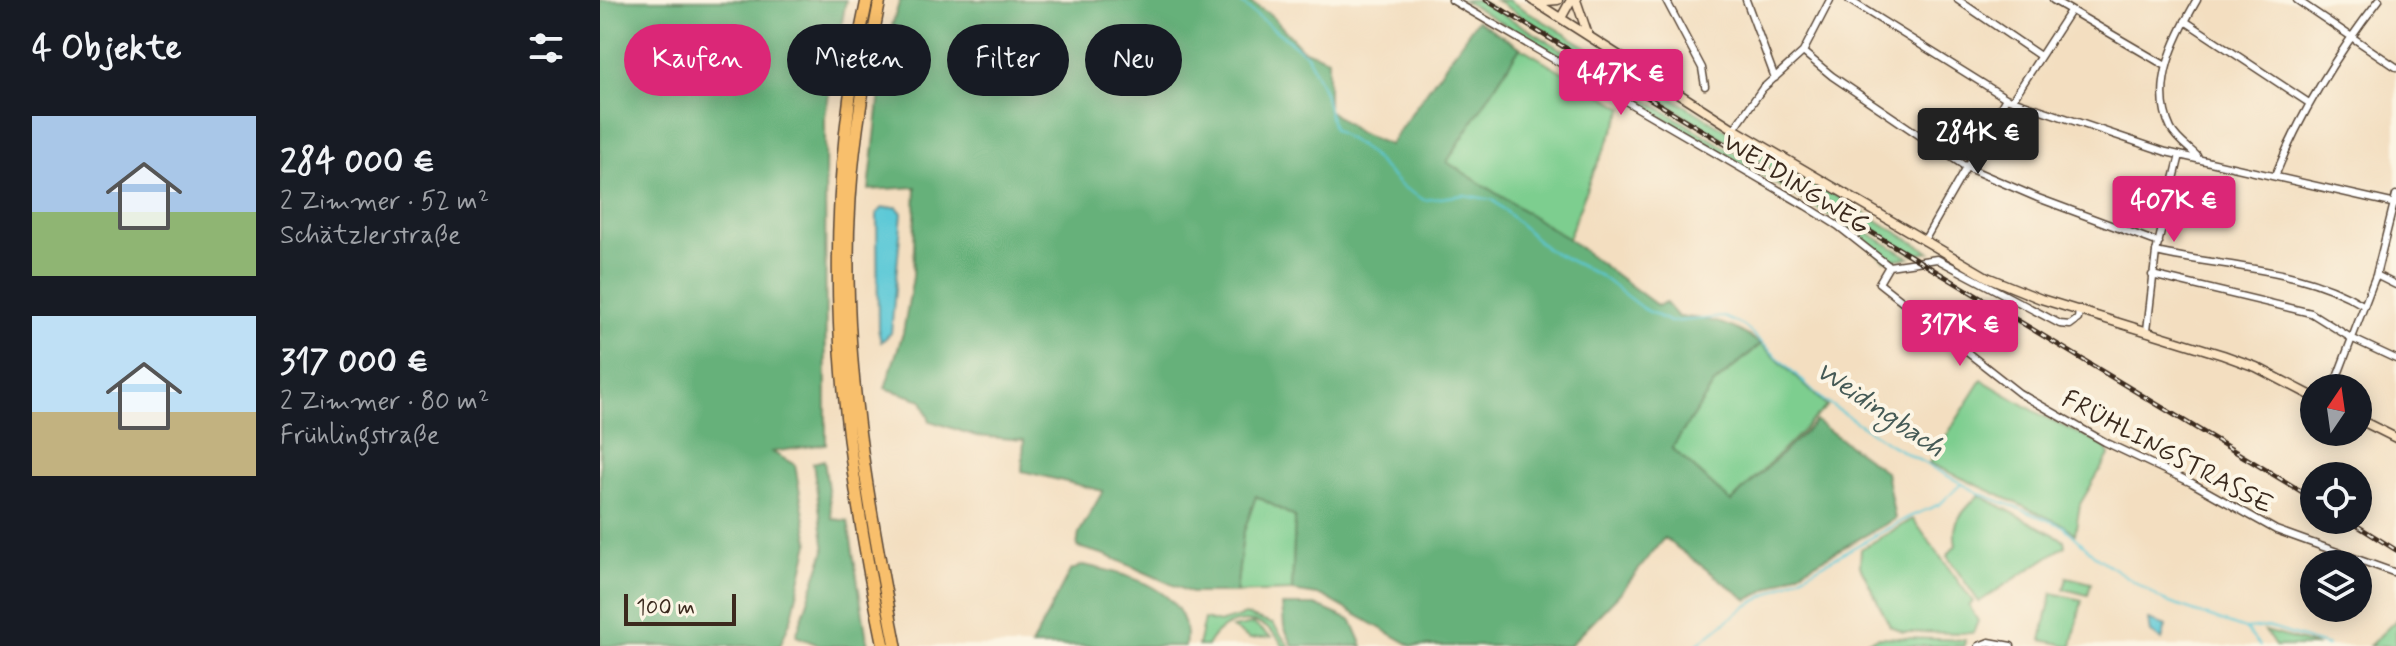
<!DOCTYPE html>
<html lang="de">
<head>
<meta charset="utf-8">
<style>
	body { margin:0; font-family:Mynerve,sans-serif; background:#242831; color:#f1f3f6; height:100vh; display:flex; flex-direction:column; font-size:30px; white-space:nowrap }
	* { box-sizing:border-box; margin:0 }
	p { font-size:26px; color:#9ea1a6 }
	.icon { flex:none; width:44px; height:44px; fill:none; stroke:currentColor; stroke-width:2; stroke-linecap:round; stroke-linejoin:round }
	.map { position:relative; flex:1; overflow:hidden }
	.side { display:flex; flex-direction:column; background:#171b24; width:600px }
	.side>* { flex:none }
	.banner { position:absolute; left:24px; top:24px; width:760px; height:72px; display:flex; gap:16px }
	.needle { width:52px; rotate:13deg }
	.controls { position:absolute; left:1700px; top:374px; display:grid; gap:16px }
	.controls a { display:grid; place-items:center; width:72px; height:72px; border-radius:50%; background:#171b24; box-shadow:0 4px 20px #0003; font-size:40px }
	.scale { position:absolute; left:24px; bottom:20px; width:112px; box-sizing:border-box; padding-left:8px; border:4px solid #3b2a1e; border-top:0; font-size:22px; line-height:28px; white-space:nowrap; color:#3b2a1e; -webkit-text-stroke:6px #fcf5e5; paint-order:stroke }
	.price { position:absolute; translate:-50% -68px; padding:0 18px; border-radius:8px; background:#db2777; color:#fff; font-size:26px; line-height:52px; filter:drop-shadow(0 2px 4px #0008) }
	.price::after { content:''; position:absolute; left:50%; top:48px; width:24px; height:18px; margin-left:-12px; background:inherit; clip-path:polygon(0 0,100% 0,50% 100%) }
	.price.active { background:#222; color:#fff }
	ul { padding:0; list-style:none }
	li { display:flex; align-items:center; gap:24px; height:200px; padding:0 32px }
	li span { display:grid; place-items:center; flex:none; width:224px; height:160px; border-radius:0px; color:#555 }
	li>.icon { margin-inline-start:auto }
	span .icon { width:96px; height:96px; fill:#fffc; stroke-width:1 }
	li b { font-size:34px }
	h2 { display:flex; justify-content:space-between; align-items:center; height:96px; padding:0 32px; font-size:34px }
	.chip { padding:0 28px; border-radius:36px; background:#171b24; box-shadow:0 4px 20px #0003; font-size:28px; line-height:72px }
	.chip.active { background:#db2777; color:#fff }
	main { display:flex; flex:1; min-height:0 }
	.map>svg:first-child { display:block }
</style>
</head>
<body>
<main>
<section class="side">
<h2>4 Objekte<svg class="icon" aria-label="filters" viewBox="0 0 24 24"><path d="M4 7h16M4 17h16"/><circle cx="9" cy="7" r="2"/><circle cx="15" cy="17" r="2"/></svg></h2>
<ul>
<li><span style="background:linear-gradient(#a9c7e8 60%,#8fb573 0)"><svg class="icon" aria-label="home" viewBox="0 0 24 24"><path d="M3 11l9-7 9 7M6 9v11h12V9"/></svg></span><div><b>284 000 €</b><p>2 Zimmer · 52 m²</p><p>Schätzlerstraße</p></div></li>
<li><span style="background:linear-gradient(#bfe0f5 60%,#c2b280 0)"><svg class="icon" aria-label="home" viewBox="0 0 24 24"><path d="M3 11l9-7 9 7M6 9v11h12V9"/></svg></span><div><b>317 000 €</b><p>2 Zimmer · 80 m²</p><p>Frühlingstraße</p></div></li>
</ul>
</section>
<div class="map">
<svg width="1796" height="646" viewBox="0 0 1796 646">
	<rect width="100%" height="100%" fill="#fcf5e5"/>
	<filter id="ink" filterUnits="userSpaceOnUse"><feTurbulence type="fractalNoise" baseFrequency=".0125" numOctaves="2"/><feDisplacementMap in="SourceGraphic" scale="16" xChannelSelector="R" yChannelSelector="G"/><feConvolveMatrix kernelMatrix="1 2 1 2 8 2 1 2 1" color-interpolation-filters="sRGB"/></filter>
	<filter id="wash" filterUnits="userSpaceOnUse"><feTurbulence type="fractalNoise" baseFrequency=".006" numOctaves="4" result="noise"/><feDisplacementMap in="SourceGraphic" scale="32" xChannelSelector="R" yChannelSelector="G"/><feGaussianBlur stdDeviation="1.8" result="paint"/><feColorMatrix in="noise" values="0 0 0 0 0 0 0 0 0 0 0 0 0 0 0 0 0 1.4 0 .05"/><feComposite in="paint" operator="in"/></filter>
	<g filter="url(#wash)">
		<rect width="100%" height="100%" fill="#f3dec0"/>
		<path fill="#7dce8f" stroke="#5c7c56" stroke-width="2" d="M 863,0 L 879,0 L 1310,258 L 1285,260 L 1240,222 Z
			M 895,0 L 908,0 L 1330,252 L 1315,255 Z
			M 920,47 L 1024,108 L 991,177 L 968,239 L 846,162 Z
			M 1161,344 L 1227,406 L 1131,502 L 1072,448 L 1114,384 Z
			M 1382,380 L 1443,416 L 1504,446 L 1509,455 L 1480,504 L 1475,534 L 1464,525 L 1329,463 Z
			M 1379,495 L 1464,540 L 1465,546 L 1379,602 L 1347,556 L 1356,545 C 1351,520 1363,512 1379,495 Z
			M 656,496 L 695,517 L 692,591 L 636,593 L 643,534 Z
			M 1313,519 L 1373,602 L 1369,606 L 1378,621 L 1373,633 L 1303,632 L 1290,626 L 1260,566 L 1261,549 Z
			M 1467,577 L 1491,583 L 1488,595 L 1464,589 Z
			M 1452,593 L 1482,600 L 1472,646 L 1441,640 Z
			M 645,615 L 673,624 L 689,646 L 683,646 C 666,613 624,613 607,646 L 598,646 L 604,619 L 619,623 Z
			M 1796,620 L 1796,646 L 1769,646 Z
			M 653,624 L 671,637 L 650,639 L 632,628 Z
			M 1665,631 L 1718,646 L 1675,646 Z
			M 1279,637 L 1365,640 L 1364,646 L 1253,646 Z"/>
		<path fill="#66b17a" stroke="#506e4c" stroke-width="2" d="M 0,0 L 246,0 L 225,116 L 226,444 L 172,452 L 195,465 L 209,543 L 192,616 L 180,646 L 0,646 Z
			M 300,0 L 646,0 L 671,15 L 702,49 L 728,59 L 728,110 L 759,133 L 789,145 L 877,20 L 920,47 L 847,162 L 968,239 L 1058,306 L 1065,302 L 1078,317 C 1112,318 1132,324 1161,344 L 1114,384 L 1072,448 L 1131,502 L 1216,421 L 1286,472 L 1295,519 L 1148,600 L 1064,538 L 1021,592 L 969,646 L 812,646 L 723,596 L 692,591 L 695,517 L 656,496 L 643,534 L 636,593 L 591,593 L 506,555 L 477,547 L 479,533 L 503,491 L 422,471 L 424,440 L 376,436 L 330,421 L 322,400 L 285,388 L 303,333 L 313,277 L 316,187 L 269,190 L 285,48 Z
			M 224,460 L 232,519 L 248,521 L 268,646 L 221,646 L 196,636 L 225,550 L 213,463 Z
			M 483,565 C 524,573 595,590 585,646 L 431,646 L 470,571 Z
			M 682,605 L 715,605 L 752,621 L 763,646 L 693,646 L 684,627 Z"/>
		<path fill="#5dc9d7" stroke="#4c7a7a" stroke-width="2" d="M 297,207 L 302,213 L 291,333 L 281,342 L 278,329 L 277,213 L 283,208 Z
			M 1549,620 L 1566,626 L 1562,640 L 1551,633 Z"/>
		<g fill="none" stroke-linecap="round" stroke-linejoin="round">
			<path stroke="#5dc9d7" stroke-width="2" d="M 637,0 L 707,55 L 724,92 L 733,129 L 768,152 L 801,186 L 824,200 L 864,195 L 893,200 L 947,249 L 1002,277 L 1042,308 L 1070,322 L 1124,317 L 1144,326 L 1223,400 L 1291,445 L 1379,493 L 1463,526 L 1498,558 L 1564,601 L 1645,629 L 1668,627 L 1728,646
				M 1646,630 L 1660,646
				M 1095,646 L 1145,607 L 1309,517 L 1340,504 L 1361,484"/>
		</g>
	</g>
	<g filter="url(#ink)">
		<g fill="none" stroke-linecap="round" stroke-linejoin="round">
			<defs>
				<path id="street" d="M 852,0 L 1206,206 L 1238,226 L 1289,266 L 1337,259 L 1460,324 L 1470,325 L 1478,319 L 1479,309
					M 1066,0 L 1102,68 L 1105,86
					M 1146,0 L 1175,78
					M 1249,0 L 1406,98 L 1566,152 L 1796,204
					M 1358,0 L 1440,56
					M 1453,0 L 1566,66
					M 1697,0 L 1796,67
					M 1585,21 L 1709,103
					M 1203,52 L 1232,76 L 1366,167 L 1438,198 L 1559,243
					M 1413,99 L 1470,11
					M 1134,129 L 1162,89 L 1203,52 L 1230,0
					M 1597,156 C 1589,148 1576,139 1571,129 C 1550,86 1575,38 1597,0
					M 1675,176 C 1701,112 1736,55 1779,0
					M 1324,241 L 1406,98
					M 1556,252 C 1626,268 1702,267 1763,305
					M 1289,266 L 1279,283 L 1419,393 L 1505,442 L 1592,483 L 1676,530 L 1796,573
					M 1552,275 L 1711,313 L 1751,338 L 1796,359
					M 1776,275 L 1796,285
					M 1547,330 L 1556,252 L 1580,155
					M 1733,388 L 1776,275 L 1796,195
					M 1379,646 L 1389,642 L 1411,646"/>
				<path id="secondary" d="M 932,0 L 1134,129 L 1387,277 L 1441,299 L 1623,355 L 1656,367 L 1714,397
					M 976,0 L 988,35
					M 935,2 L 958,0
					M 961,18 L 971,0
					M 1758,419 L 1796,438"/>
				<path id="highway" d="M 267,0 C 218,224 237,424 284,646
					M 280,0 C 267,65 254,132 250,199 C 240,349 267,499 296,646"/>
			</defs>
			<use href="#street" stroke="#574536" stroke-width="9"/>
			<use href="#secondary" stroke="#574536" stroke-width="11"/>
			<use href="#highway" stroke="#574536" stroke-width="14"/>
			<use href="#street" stroke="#fff" stroke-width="6"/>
			<use href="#secondary" stroke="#fce5c4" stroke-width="8"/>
			<use href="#highway" stroke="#f8bf6c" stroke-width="11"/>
			<defs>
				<path id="rail" d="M 886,0 L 1714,499
					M 1748,520 L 1796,550"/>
			</defs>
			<use href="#rail" stroke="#3b2a1e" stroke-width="5"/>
			<use href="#rail" stroke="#fcf5e5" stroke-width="2" stroke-dasharray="6" stroke-linecap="butt"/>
		</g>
	</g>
	<g text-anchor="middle" stroke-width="8" stroke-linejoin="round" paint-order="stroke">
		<g font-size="26" fill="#3b2a1e" stroke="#fcf5e5">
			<text transform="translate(1197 183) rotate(32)" y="9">WEIDINGWEG</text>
			<text transform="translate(1568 451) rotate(28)" y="9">FRÜHLINGSTRASSE</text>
		</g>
		<g font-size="28" font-style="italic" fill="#455a56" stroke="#fcf5e5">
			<text transform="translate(1281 408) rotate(34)" y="10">Weidingbach</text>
		</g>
	</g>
</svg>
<div class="controls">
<a><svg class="needle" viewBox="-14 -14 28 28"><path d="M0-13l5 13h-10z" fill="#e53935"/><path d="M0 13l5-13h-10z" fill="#9ea1a6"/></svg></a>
<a><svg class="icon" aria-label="locate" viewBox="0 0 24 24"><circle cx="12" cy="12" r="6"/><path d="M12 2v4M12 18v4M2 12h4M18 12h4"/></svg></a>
<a><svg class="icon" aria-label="layers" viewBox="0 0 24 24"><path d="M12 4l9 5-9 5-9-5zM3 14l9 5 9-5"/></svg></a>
</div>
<div class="scale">100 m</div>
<b class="price" style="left:1021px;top:117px">447K €</b>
<b class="price active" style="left:1378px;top:176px">284K €</b>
<b class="price" style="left:1574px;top:244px">407K €</b>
<b class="price" style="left:1360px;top:368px">317K €</b>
<div class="banner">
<a class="chip active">Kaufen</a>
<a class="chip">Mieten</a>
<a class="chip">Filter</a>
<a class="chip">Neu</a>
</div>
</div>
</main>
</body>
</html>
